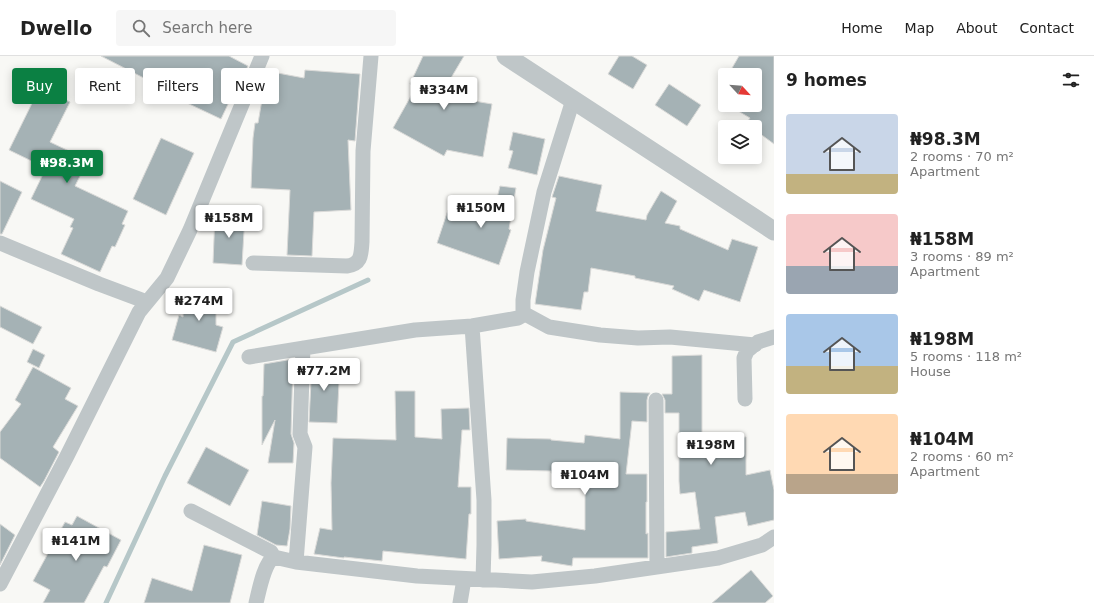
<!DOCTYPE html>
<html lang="en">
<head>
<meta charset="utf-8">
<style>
	body { margin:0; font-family:"DejaVu Sans",sans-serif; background:#f6f6f6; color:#222; height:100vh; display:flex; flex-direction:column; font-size:15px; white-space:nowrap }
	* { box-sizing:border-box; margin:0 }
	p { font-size:13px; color:#767676 }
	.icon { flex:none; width:22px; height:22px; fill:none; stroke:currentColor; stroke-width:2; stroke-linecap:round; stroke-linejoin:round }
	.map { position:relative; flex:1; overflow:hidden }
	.panel { display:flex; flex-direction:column; background:#fff; width:320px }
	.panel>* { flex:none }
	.top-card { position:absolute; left:12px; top:12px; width:380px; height:36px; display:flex; gap:8px }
	.needle { width:26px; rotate:116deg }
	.tools { position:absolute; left:718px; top:12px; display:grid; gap:8px }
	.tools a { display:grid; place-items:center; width:44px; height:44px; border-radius:4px; background:#fff; box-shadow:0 2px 10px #0003; font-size:20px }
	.price { position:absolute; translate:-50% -34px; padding:0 9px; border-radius:4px; background:#fff; color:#222; font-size:13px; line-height:26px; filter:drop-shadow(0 1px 2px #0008) }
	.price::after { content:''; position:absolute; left:50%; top:24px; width:12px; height:9px; margin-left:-6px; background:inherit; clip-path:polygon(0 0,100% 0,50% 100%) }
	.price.active { background:#0b8043; color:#fff }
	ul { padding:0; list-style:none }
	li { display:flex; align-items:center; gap:12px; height:100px; padding:0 12px }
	li span { display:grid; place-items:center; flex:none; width:112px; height:80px; border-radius:4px; color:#555 }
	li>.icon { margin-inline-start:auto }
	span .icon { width:48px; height:48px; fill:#fffc; stroke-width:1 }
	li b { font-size:17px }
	h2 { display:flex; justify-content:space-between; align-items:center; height:48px; padding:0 12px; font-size:17px }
	.tag { padding:0 14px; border-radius:4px; background:#fff; box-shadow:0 2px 10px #0003; font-size:14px; line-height:36px }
	.tag.active { background:#0b8043; color:#fff }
	header { display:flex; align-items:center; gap:24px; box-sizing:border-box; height:56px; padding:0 20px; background:#fff; border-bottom:1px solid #e0e0e0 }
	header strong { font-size:19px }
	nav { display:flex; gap:22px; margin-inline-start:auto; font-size:14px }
	.search { width:280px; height:36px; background:#f6f6f6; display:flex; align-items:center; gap:10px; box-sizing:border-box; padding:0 14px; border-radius:4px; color:#767676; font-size:15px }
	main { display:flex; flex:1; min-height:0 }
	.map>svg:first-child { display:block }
</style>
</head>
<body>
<header>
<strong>Dwello</strong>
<div class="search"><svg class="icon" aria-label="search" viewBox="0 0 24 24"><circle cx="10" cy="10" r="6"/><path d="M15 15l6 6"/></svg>Search here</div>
<nav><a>Home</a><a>Map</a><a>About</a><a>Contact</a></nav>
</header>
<main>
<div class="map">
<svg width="774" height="547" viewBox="0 0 774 547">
	<rect width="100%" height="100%" fill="#f8f8f5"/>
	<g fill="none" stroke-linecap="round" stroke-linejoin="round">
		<path stroke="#b6c7c8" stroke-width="5" d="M 106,547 L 165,420 L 233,286 L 368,224"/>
	</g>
	<path fill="#a5b2b5" stroke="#dadad8" d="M 101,0 L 229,0 L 248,10 L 240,26 L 239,25 L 221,63 L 168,38 L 169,35 Z
		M 423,0 L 464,0 L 448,27 L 460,32 L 456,42 L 492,48 L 483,101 L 447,94 L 444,100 L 393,72 L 416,31 L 410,28 Z
		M 619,0 L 632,0 L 647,9 L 633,33 L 608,18 Z
		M 739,0 L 774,0 L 774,88 L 755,74 L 755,71 L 750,71 L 746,68 L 750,62 L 728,49 L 755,49 L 755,19 L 728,19 Z
		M 305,14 L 360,18 L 355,85 L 348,84 L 351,154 L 314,156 L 312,200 L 287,199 L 290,134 L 251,132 L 253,82 L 255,67 L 258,67 L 267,15 L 304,22 Z
		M 669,28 L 701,49 L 687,70 L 655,49 Z
		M 41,29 L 65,40 L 64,43 L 70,46 L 50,86 L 88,104 L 75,130 L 128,155 L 122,168 L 125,169 L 115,191 L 112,190 L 100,216 L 61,198 L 73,172 L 70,171 L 74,163 L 31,143 L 46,112 L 9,94 Z
		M 513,76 L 545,83 L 537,119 L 508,112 L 513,95 L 509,94 Z
		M 161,82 L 194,97 L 166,159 L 133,143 Z
		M 559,120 L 602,129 L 596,155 L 646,164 L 647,159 L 661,135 L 677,145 L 665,167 L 680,170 L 680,173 L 728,194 L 732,183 L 758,191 L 740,246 L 704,234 L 699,245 L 672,233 L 674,230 L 635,222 L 635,220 L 591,212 L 588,236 L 584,236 L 581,254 L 535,248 L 543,194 L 556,142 L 552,141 Z
		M 0,125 L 22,136 L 2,178 L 0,178 Z
		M 500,130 L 516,132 L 509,173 L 511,174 L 499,209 L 437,187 L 448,154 L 467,160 L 468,153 L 493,159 Z
		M 215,158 L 245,159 L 242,209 L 213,207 Z
		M 184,237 L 216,237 L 216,269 L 223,271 L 216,296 L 172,284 L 179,259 L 183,261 Z
		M 0,250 L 42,271 L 33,288 L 0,271 Z
		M 33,293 L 45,299 L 39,312 L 27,306 Z
		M 702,299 L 702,381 L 746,381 L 746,419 L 770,414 L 774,434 L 774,464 L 748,470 L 745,456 L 715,461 L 718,487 L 692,491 L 692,497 L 666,501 L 666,476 L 700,473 L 695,436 L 680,438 L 679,425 L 679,357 L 665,357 L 665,344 L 662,338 L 672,338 L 672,300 Z
		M 293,303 L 291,378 L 294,387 L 293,407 L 268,407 L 275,364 L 262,389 L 262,340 L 263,340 L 264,308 Z
		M 312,305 L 340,306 L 337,367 L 309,366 Z
		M 33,311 L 71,332 L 65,343 L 78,350 L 53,391 L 59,396 L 44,425 L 40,431 L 0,402 L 0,376 L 21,348 L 15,344 Z
		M 395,335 L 415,335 L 415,381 L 442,383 L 441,353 L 469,352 L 470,374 L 462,374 L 458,431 L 471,431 L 471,458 L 469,458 L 466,503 L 383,495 L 382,505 L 344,501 L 344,502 L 314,498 L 320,472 L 332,474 L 331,427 L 333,382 L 396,384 Z
		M 620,336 L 650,337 L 648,340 L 647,344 L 647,366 L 632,365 L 626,418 L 647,418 L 647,446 L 646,446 L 646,478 L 648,477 L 648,502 L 573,502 L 572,510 L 541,505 L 542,500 L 499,503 L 497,465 L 526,463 L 526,465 L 585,474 L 585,420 L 551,417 L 551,415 L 506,414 L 507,382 L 551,383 L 551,384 L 584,387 L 585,379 L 620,383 Z
		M 206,391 L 249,414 L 230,450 L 187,427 Z
		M 262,445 L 291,450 L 290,473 L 287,490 L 276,489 L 257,479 Z
		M 77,460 L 121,484 L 107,511 L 104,510 L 84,547 L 43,547 L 50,534 L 33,525 L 65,466 L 72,469 Z
		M 0,468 L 15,479 L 0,509 Z
		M 204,489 L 242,499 L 230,547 L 144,547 L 152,522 L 192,535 Z
		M 751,514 L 773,540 L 765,547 L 712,547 Z"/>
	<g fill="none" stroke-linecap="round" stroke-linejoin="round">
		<path stroke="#bfc6c8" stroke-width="15" d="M 573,44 L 544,136 L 527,216 L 523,244 L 523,254 L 525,258 L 549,271 L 600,279 L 638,282 L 670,281 L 755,289
			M 0,187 L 99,228 L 147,246
			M 253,207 L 347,210 C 362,208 361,198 362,186 L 363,95 L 371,0
			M 472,270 L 484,444 L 484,489 L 483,524
			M 249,301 L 415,274 L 472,270 L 518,262 L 525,258
			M 745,343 L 744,302 L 747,295 L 758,286 L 774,281
			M 656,344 L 657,511
			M 191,455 L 271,496 L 274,501 L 296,506 L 417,520 L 532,526 L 595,520 L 718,502 L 762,489 L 774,481
			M 296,506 L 305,391 L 300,378 L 303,292
			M 0,528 L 67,400 L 139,256 L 167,222 L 190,174 L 262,0
			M 256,547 C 259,535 264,507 274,501
			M 460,547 L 464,523"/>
		<path stroke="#bfc6c8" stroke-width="19" d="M 506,0 L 774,175"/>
	</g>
</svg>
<div class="tools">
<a><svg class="needle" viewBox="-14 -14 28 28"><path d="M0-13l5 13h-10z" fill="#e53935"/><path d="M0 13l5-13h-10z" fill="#767676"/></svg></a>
<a><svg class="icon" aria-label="layers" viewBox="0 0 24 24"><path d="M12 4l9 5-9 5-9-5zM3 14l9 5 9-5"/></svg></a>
</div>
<b class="price" style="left:444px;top:55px">₦334M</b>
<b class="price active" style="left:67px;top:128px">₦98.3M</b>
<b class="price" style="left:481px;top:173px">₦150M</b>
<b class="price" style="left:229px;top:183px">₦158M</b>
<b class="price" style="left:199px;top:266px">₦274M</b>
<b class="price" style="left:324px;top:336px">₦77.2M</b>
<b class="price" style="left:711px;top:410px">₦198M</b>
<b class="price" style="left:585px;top:440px">₦104M</b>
<b class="price" style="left:76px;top:506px">₦141M</b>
<div class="top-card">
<a class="tag active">Buy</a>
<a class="tag">Rent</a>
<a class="tag">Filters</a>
<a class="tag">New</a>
</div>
</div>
<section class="panel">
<h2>9 homes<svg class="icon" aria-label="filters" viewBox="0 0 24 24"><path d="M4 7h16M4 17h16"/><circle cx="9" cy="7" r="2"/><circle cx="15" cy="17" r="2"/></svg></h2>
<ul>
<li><span style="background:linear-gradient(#c9d6e8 75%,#c2b280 0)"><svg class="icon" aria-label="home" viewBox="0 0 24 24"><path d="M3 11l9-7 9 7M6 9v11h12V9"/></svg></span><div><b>₦98.3M</b><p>2 rooms · 70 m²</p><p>Apartment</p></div></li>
<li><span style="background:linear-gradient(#f6c9c9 65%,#9aa5b1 0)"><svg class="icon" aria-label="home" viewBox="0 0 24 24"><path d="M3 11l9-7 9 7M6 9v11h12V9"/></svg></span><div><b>₦158M</b><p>3 rooms · 89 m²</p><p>Apartment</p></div></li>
<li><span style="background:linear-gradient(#a9c7e8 65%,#c2b280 0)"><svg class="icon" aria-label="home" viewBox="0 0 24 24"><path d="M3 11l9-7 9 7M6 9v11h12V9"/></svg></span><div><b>₦198M</b><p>5 rooms · 118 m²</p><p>House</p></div></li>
<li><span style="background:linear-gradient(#ffd9b3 75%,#b9a48a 0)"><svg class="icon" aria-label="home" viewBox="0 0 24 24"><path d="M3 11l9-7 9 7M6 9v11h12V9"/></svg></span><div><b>₦104M</b><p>2 rooms · 60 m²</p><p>Apartment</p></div></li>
</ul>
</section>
</main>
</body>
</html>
